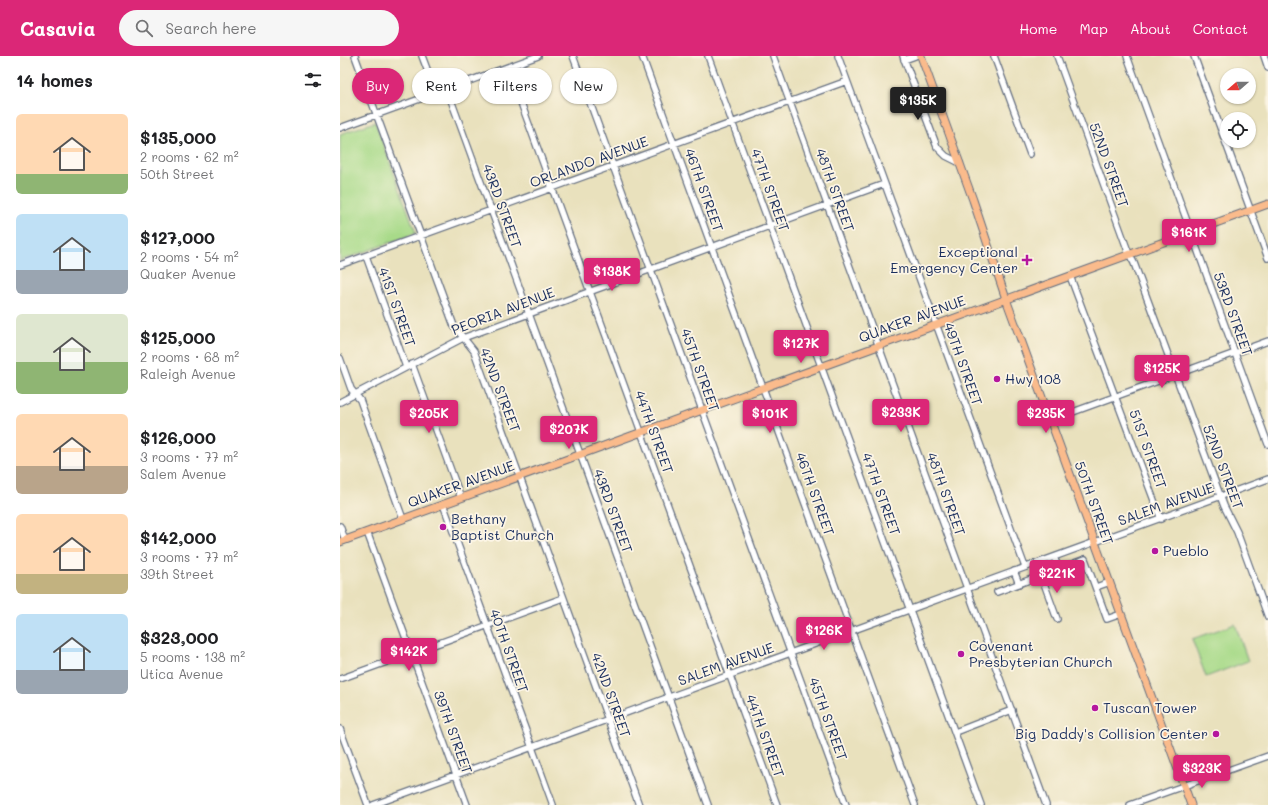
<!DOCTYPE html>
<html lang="en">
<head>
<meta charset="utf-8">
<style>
	body { margin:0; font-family:Mali,sans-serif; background:#f6f6f6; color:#202124; height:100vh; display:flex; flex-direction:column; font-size:15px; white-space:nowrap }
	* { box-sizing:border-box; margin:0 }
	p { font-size:13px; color:#757577 }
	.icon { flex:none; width:22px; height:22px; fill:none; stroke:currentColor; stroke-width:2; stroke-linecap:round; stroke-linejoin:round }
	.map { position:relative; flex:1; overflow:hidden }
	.details { display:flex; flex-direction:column; background:#fff; width:340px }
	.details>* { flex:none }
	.top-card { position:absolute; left:12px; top:12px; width:380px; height:36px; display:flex; gap:8px }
	.needle { width:26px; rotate:250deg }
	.fabs { position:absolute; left:880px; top:12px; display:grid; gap:8px }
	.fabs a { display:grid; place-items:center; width:36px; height:36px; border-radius:50%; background:#fff; box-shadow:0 1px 3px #0004; font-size:20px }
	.price { position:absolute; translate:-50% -34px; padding:0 9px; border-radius:4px; background:#db2777; color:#fff; font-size:13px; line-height:26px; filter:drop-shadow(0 1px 2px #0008) }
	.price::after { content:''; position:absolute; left:50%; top:24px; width:12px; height:9px; margin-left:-6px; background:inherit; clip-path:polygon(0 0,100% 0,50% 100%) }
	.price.active { background:#222; color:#fff }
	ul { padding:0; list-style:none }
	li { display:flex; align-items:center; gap:12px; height:100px; padding:0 16px }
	li span { display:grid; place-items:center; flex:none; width:112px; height:80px; border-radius:6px; color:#555 }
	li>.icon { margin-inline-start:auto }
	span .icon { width:48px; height:48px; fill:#fffc; stroke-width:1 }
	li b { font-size:17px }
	h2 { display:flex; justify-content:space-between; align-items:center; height:48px; padding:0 16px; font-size:17px }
	.pill { padding:0 14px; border-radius:18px; background:#fff; box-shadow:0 1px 3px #0004; font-size:14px; line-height:36px }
	.pill.active { background:#db2777; color:#fff }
	header { display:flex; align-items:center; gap:24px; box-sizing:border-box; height:56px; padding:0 20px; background:#db2777; color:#fff }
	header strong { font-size:19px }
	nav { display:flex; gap:22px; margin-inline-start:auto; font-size:14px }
	.search { width:280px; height:36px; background:#f6f6f6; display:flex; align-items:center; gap:10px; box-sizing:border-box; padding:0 14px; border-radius:22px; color:#757577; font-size:15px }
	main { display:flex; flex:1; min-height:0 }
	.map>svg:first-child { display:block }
</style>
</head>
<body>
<header>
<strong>Casavia</strong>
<div class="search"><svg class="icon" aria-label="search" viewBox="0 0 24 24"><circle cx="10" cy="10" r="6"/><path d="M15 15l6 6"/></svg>Search here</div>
<nav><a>Home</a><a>Map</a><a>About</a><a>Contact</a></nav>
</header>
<main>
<section class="details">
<h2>14 homes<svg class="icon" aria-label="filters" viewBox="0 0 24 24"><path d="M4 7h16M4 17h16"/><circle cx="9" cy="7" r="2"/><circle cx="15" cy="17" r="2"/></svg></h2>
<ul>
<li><span style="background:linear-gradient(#ffd9b3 75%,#8fb573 0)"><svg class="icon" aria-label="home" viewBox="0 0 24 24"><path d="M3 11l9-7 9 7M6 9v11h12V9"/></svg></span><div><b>$135,000</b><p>2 rooms · 62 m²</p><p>50th Street</p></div></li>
<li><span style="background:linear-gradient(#bfe0f5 70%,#9aa5b1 0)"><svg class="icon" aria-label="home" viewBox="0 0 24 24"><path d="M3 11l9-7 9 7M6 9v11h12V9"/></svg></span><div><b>$127,000</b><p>2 rooms · 54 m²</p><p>Quaker Avenue</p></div></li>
<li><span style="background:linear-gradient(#dfe7d0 60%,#8fb573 0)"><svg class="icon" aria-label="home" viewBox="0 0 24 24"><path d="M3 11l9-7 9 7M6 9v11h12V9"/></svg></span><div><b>$125,000</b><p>2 rooms · 68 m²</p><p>Raleigh Avenue</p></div></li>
<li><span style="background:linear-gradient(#ffd9b3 65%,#b9a48a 0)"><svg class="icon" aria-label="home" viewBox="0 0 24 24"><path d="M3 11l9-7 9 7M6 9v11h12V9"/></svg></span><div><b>$126,000</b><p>3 rooms · 77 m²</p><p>Salem Avenue</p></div></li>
<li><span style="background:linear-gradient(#ffd9b3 75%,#c2b280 0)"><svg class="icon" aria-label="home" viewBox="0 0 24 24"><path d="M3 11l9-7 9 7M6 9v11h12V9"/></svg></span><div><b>$142,000</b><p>3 rooms · 77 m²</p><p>39th Street</p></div></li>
<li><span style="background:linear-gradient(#bfe0f5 70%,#9aa5b1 0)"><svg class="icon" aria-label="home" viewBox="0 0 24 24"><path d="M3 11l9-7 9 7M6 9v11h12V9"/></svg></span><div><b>$323,000</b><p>5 rooms · 138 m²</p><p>Utica Avenue</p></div></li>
</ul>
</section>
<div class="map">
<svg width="928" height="749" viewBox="0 0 928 749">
	<rect width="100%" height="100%" fill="#fcf5e5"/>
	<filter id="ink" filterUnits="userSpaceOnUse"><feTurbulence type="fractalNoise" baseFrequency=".025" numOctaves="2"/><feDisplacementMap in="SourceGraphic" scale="8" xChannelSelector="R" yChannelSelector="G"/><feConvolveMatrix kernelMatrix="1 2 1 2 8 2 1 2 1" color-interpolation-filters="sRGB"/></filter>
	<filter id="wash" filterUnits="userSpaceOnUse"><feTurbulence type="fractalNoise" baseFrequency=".012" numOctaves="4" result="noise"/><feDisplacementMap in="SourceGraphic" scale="16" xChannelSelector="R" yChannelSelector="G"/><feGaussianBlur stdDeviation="0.9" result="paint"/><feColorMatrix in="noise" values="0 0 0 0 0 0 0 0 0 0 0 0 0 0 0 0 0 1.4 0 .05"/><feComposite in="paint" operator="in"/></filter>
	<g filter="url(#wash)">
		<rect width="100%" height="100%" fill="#e9e1bd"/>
		<path fill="#a8da89" stroke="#628474" d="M 35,66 L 76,177 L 0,205 L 0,78 Z
			M 895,568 L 908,605 L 866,621 L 852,583 Z"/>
	</g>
	<g filter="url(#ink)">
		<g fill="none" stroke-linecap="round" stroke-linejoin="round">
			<defs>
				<path id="minor" d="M 15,0 L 114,270 L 134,295 L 299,749
					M 82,0 L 96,37
					M 233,0 L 506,749
					M 302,0 L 575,749
					M 368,0 L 641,749
					M 433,0 L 706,749
					M 498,0 L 685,511
					M 563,0 L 597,91 L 606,100 L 620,107
					M 654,0 L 690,98
					M 717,0 L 789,198 L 794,207 L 884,450 L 897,476 L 928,561
					M 787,0 L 928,388
					M 854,0 L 928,202
					M 924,0 L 928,12
					M 564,4 L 575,0
					M 168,11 L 437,749
					M 107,33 L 368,749
					M 0,72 L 198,0
					M 26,200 L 66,311
					M 0,209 L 507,25
					M 730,220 L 821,463
					M 0,302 L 11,333 L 20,344 L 63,463
					M 72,308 L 121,442
					M 0,346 L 123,282 L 544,128
					M 711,364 L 928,285
					M 103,448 L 213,749
					M 0,470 L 5,484
					M 27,476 L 127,749
					M 714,501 L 719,513
					M 674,515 L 679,528
					M 701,519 L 717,563
					M 756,531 L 770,526
					M 657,536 L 745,503 L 767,563 L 781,558
					M 0,623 L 223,542
					M 0,673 L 28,749
					M 615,676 L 672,654
					M 33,749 L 928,423
					M 790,749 L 928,700"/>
				<path id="major" d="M 581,0 L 633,144 L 666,243 L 851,749
					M 0,486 L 928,148"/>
			</defs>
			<use href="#minor" stroke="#636d7f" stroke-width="8"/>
			<use href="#major" stroke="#636d7f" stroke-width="9"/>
			<use href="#minor" stroke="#fff" stroke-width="5.5"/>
			<use href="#major" stroke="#fabb8c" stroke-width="7"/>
		</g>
	</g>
	<g fill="#b5179e" stroke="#fcf5e5" stroke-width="1.5">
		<path d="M685 198h4v4h4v4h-4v4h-4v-4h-4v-4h4z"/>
		<circle cx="657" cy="323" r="4"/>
		<circle cx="103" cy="471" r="4"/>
		<circle cx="815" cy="495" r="4"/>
		<circle cx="621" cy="598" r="4"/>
		<circle cx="755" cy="652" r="4"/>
		<circle cx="876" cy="678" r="4"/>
	</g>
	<g text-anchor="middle" stroke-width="3.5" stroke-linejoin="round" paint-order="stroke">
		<g font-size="14" fill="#1b2f5e" stroke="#fcf5e5">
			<text transform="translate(249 106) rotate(-20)" y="5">ORLANDO AVENUE</text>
			<text transform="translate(769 109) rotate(70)" y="5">52ND STREET</text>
			<text transform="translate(364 134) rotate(70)" y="5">46TH STREET</text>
			<text transform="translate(430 134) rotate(70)" y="5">47TH STREET</text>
			<text transform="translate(495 134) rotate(70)" y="5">48TH STREET</text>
			<text transform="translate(162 150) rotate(70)" y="5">43RD STREET</text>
			<text transform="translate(57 251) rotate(70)" y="5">41ST STREET</text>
			<text transform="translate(163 255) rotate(-21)" y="5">PEORIA AVENUE</text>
			<text transform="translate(893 258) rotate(70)" y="5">53RD STREET</text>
			<text transform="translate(572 263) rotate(-20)" y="5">QUAKER AVENUE</text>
			<text transform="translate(623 308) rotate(70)" y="5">49TH STREET</text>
			<text transform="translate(360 314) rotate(70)" y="5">45TH STREET</text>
			<text transform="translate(160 334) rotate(69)" y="5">42ND STREET</text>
			<text transform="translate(314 376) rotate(70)" y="5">44TH STREET</text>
			<text transform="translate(808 393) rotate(70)" y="5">51ST STREET</text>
			<text transform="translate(883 411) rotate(69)" y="5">52ND STREET</text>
			<text transform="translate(121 428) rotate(-20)" y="5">QUAKER AVENUE</text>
			<text transform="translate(475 438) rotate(70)" y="5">46TH STREET</text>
			<text transform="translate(541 438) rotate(70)" y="5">47TH STREET</text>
			<text transform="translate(606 438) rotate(70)" y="5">48TH STREET</text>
			<text transform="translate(754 447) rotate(70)" y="5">50TH STREET</text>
			<text transform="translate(826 448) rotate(-20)" y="5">SALEM AVENUE</text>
			<text transform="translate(273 455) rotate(70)" y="5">43RD STREET</text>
			<text transform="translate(169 595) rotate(70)" y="5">40TH STREET</text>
			<text transform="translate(386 608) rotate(-20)" y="5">SALEM AVENUE</text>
			<text transform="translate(271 639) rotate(70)" y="5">42ND STREET</text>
			<text transform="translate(488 663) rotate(70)" y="5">45TH STREET</text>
			<text transform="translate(113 676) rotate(70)" y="5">39TH STREET</text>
			<text transform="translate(425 680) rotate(70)" y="5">44TH STREET</text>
		</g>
		<g font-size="14" fill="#1b2f5e" stroke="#fcf5e5" text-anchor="start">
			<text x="678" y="201" text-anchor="end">Exceptional<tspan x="678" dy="16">Emergency Center</tspan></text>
			<text x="665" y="328">Hwy 108</text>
			<text x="111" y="468">Bethany<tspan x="111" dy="16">Baptist Church</tspan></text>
			<text x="823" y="500">Pueblo</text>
			<text x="629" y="595">Covenant<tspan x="629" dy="16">Presbyterian Church</tspan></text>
			<text x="763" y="657">Tuscan Tower</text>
			<text x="868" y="683" text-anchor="end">Big Daddy's Collision Center</text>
		</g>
	</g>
</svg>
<div class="fabs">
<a><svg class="needle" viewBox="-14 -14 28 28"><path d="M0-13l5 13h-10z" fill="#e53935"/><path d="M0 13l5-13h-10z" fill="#757577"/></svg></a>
<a><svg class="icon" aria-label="locate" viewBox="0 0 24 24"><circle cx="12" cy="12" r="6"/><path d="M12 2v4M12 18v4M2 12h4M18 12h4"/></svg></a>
</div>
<b class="price active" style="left:578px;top:65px">$135K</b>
<b class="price" style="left:849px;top:197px">$161K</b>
<b class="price" style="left:272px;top:236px">$138K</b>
<b class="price" style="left:461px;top:308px">$127K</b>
<b class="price" style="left:822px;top:333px">$125K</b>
<b class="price" style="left:561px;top:377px">$233K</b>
<b class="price" style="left:89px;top:378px">$205K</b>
<b class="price" style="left:430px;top:378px">$101K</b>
<b class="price" style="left:706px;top:378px">$235K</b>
<b class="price" style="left:229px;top:394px">$207K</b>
<b class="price" style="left:717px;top:538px">$221K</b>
<b class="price" style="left:484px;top:595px">$126K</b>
<b class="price" style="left:69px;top:616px">$142K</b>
<b class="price" style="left:862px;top:733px">$323K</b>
<div class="top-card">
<a class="pill active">Buy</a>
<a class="pill">Rent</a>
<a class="pill">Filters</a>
<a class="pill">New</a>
</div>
</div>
</main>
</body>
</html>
